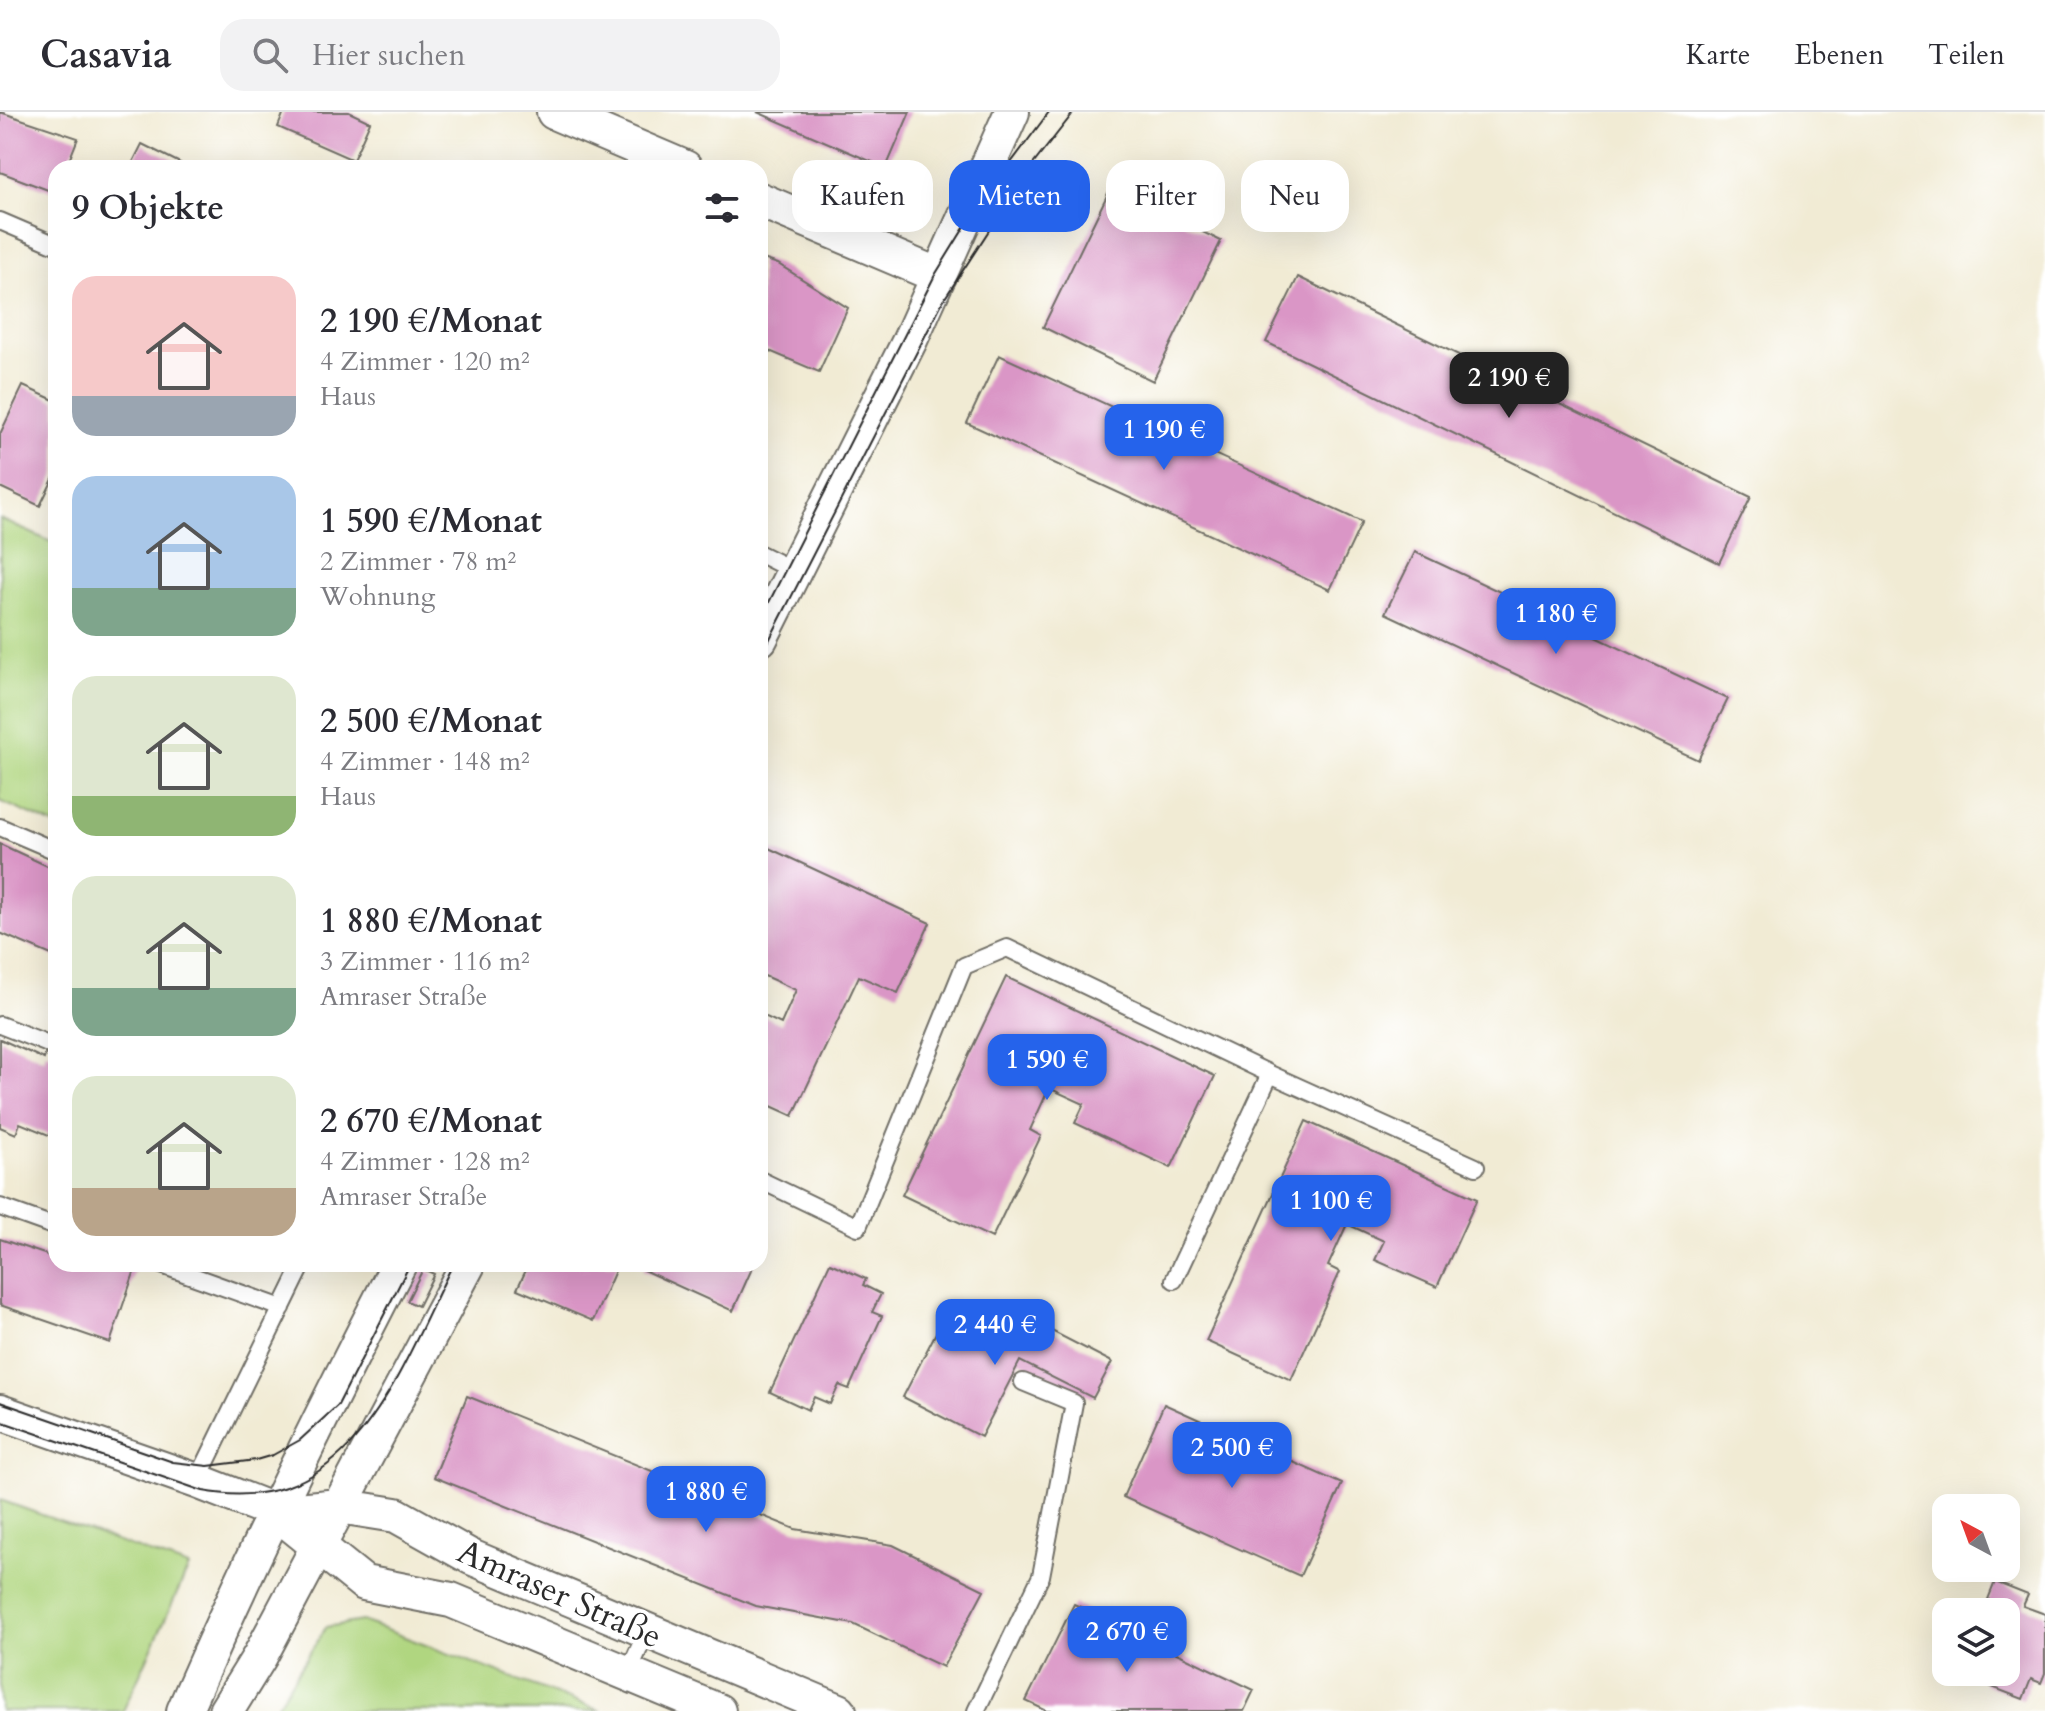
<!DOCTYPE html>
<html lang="de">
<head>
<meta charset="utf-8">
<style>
	body { margin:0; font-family:Cardo,serif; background:#f2f2f3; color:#2b2b33; height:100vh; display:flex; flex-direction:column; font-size:30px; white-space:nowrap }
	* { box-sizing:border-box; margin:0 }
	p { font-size:26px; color:#7c7c81 }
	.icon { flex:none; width:44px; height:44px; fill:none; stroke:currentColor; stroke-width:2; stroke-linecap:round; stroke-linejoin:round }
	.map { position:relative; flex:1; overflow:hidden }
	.sheet { position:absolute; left:48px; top:48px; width:720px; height:1112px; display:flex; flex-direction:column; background:#fff; border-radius:24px; box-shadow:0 8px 32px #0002 }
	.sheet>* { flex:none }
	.top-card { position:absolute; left:792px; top:48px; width:760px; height:72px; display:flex; gap:16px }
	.needle { width:52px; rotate:319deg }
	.buttons { position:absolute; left:1932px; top:1382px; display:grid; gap:16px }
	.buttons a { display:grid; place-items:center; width:88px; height:88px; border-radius:16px; background:#fff; box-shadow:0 8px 32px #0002; font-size:40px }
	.price { position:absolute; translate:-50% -68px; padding:0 18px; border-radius:16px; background:#2563eb; color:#fff; font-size:26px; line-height:52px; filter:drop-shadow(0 2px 4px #0008) }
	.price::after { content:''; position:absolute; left:50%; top:48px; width:24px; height:18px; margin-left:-12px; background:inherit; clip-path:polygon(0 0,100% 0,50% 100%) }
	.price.active { background:#222; color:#fff }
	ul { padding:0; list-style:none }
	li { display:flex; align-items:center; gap:24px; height:200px; padding:0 24px }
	li span { display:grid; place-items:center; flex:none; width:224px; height:160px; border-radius:24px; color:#555 }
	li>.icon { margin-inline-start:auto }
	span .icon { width:96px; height:96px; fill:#fffc; stroke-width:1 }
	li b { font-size:34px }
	h2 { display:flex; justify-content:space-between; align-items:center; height:96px; padding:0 24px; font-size:34px }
	.tag { padding:0 28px; border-radius:24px; background:#fff; box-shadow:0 8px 32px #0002; font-size:28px; line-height:72px }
	.tag.active { background:#2563eb; color:#fff }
	header { display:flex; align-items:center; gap:48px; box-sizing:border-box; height:112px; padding:0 40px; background:#fff; border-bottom:2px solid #e1e1e2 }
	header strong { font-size:38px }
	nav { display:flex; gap:44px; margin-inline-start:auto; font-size:28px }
	.search { width:560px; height:72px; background:#f2f2f3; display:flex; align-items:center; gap:20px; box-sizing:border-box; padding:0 28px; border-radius:24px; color:#7c7c81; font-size:30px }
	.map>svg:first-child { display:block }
</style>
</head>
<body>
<header>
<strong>Casavia</strong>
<div class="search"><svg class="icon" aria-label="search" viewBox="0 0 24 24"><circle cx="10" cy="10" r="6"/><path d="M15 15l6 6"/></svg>Hier suchen</div>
<nav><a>Karte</a><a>Ebenen</a><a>Teilen</a></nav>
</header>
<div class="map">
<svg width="2045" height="1599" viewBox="0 0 2045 1599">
	<rect width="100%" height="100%" fill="#fff"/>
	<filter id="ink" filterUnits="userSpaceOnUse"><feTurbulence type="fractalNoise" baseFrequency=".0125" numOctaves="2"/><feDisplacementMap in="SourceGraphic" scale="16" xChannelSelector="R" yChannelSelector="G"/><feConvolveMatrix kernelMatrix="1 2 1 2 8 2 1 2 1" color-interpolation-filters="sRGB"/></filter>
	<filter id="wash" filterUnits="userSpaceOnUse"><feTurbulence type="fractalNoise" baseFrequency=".006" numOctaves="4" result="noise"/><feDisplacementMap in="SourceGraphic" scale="32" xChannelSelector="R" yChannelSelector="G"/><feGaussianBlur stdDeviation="1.8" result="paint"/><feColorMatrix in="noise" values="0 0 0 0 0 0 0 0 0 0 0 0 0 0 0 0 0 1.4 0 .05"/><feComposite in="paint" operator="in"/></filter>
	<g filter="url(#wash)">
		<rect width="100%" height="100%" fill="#f1ebd4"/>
		<path fill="#b0d680" stroke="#6e8056" stroke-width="2" d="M 0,407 L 56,432 L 56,714 L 0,689 Z
			M 0,1388 L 189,1455 L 123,1599 L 0,1599 Z
			M 362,1509 L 601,1599 L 273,1599 L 326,1515 Z"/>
		<g id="blocks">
			<path fill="#da96c6" d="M 0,0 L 78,26 L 66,56 L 56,56 L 56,81 L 0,60 Z
				M 284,0 L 349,0 L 370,10 L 353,48 L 278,15 Z
				M 757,0 L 910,0 L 886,56 Z
				M 142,32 L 180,51 L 177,56 L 130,56 Z
				M 1111,75 L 1221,129 L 1153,269 L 1043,215 Z
				M 760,146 L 778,152 L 848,196 L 819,260 L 760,235 Z
				M 1298,165 L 1751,385 L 1719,451 L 1266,230 Z
				M 999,243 L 1362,410 L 1330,478 L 967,311 Z
				M 23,274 L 56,289 L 56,361 L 40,394 L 0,375 L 0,322 Z
				M 1415,440 L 1728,587 L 1698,648 L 1385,501 Z
				M 0,732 L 56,758 L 56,845 L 0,821 Z
				M 760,732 L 930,811 L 898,881 L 859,864 L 793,1004 L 760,989 L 760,902 L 781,912 L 796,878 L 760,862 Z
				M 1006,865 L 1215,964 L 1171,1056 L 1075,1011 L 1084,992 L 1049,976 L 1030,1018 L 1041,1024 L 992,1126 L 902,1083 Z
				M 0,927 L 44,947 L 46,940 L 56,944 L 56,1026 L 20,1011 L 16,1022 L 0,1015 Z
				M 1306,1009 L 1477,1087 L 1437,1175 L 1375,1148 L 1384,1129 L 1347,1112 L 1328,1154 L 1340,1160 L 1291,1268 L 1206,1229 Z
				M 0,1127 L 56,1146 L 56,1152 L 127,1152 L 136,1155 L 110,1231 L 0,1193 Z
				M 830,1151 L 866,1167 L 863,1173 L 881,1182 L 872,1200 L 882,1204 L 849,1277 L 839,1273 L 830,1292 L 814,1285 L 808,1298 L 770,1280 Z
				M 529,1152 L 618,1152 L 593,1209 L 517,1177 Z
				M 646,1152 L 754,1152 L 733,1199 L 643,1158 Z
				M 423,1157 L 434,1162 L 418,1194 L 407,1189 Z
				M 948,1197 L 999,1223 L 1011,1198 L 1112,1250 L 1093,1286 L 1020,1249 L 981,1325 L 903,1285 Z
				M 467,1284 L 795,1417 L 893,1433 L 984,1478 L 943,1555 L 853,1512 L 756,1494 L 434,1365 Z
				M 1164,1292 L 1342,1372 L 1300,1464 L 1123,1385 Z
				M 1995,1470 L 2028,1483 L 2023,1494 L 2045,1502 L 2045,1561 L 2041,1571 L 2031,1567 L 2023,1587 L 1984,1572 L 1988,1562 L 1983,1560 L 2006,1560 L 2006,1500 L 1983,1500 Z
				M 1074,1492 L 1254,1578 L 1244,1599 L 1047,1599 L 1026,1589 Z"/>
		</g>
	</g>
	<g filter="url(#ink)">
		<use href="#blocks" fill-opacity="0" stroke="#706e66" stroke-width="2"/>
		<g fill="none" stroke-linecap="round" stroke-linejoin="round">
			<defs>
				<path id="service" d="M 0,109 L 56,133
					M 760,442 L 794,459
					M 0,715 L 56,739
					M 0,913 L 56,935
					M 760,1068 L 858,1115 L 964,854 L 1007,836 L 1270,962 L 1476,1055
					M 0,1095 L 56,1115
					M 159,1152 L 282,1196
					M 1174,1168 L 1270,962
					M 197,1369 L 303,1152
					M 628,1561 L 647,1519
					M 976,1599 L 1041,1464 L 1074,1291 L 1023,1270"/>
				<path id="minor" d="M 554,0 L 685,56
					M 760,88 L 939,164
					M 760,527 L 910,228 L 1012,0
					M 0,1300 L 197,1369 L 276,1400 L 364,1471 L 451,1488 L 718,1599
					M 276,1400 L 339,1394 L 396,1403 L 471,1445 L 839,1599
					M 184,1599 C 250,1447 323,1299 399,1152
					M 226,1599 L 260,1544 L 468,1152"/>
			</defs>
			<use href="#service" stroke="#706e66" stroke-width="20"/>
			<use href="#minor" stroke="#706e66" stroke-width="38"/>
			<use href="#service" stroke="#fff" stroke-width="16"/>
			<use href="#minor" stroke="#fff" stroke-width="34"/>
			<path stroke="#2b2b2b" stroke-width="2" d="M 760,508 L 935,163 L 972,103 L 1049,0
				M 760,546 L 943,189 L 1027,60 L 1074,0
				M 0,1290 L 173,1350 L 208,1354 L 256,1348 L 273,1343 L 300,1328 L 338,1293 L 410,1152
				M 0,1309 L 203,1379 C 354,1407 399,1258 453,1152"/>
		</g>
	</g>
	<g text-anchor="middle" stroke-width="7" stroke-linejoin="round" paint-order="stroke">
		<g font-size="34" fill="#2b2b2b" stroke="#fff">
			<text transform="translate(560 1481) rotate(24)" y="12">Amraser Straße</text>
		</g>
	</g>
</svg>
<div class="buttons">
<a><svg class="needle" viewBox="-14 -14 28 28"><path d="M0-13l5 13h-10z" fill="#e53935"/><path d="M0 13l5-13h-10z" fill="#7c7c81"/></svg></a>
<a><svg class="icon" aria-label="layers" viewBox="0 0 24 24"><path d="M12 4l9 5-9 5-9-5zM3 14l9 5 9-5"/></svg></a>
</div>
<b class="price active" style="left:1509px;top:308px">2 190 €</b>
<b class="price" style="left:1164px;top:360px">1 190 €</b>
<b class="price" style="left:1556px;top:544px">1 180 €</b>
<b class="price" style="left:1047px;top:990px">1 590 €</b>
<b class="price" style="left:1331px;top:1131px">1 100 €</b>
<b class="price" style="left:995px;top:1255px">2 440 €</b>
<b class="price" style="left:1232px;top:1378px">2 500 €</b>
<b class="price" style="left:706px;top:1422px">1 880 €</b>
<b class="price" style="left:1127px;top:1562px">2 670 €</b>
<div class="top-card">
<a class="tag">Kaufen</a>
<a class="tag active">Mieten</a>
<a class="tag">Filter</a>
<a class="tag">Neu</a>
</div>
<section class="sheet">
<h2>9 Objekte<svg class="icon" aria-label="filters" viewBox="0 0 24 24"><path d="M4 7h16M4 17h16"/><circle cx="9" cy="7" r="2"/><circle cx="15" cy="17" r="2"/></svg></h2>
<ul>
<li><span style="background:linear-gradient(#f6c9c9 75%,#9aa5b1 0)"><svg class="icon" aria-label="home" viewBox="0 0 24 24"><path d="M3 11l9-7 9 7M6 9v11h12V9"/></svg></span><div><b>2 190 €/Monat</b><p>4 Zimmer · 120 m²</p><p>Haus</p></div></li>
<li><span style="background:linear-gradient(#a9c7e8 70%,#7fa58c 0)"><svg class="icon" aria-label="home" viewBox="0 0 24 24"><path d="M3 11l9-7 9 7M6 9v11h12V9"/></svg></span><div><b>1 590 €/Monat</b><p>2 Zimmer · 78 m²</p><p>Wohnung</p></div></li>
<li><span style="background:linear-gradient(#dfe7d0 75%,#8fb573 0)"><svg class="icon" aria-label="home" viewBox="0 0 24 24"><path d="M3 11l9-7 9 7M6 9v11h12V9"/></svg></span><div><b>2 500 €/Monat</b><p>4 Zimmer · 148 m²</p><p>Haus</p></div></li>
<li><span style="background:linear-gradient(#dfe7d0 70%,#7fa58c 0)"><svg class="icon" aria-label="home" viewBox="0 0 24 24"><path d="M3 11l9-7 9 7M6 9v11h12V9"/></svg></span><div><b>1 880 €/Monat</b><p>3 Zimmer · 116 m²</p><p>Amraser Straße</p></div></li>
<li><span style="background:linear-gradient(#dfe7d0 70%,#b9a48a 0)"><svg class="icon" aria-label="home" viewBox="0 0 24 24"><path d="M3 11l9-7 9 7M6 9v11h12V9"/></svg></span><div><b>2 670 €/Monat</b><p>4 Zimmer · 128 m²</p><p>Amraser Straße</p></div></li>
</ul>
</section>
</div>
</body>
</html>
